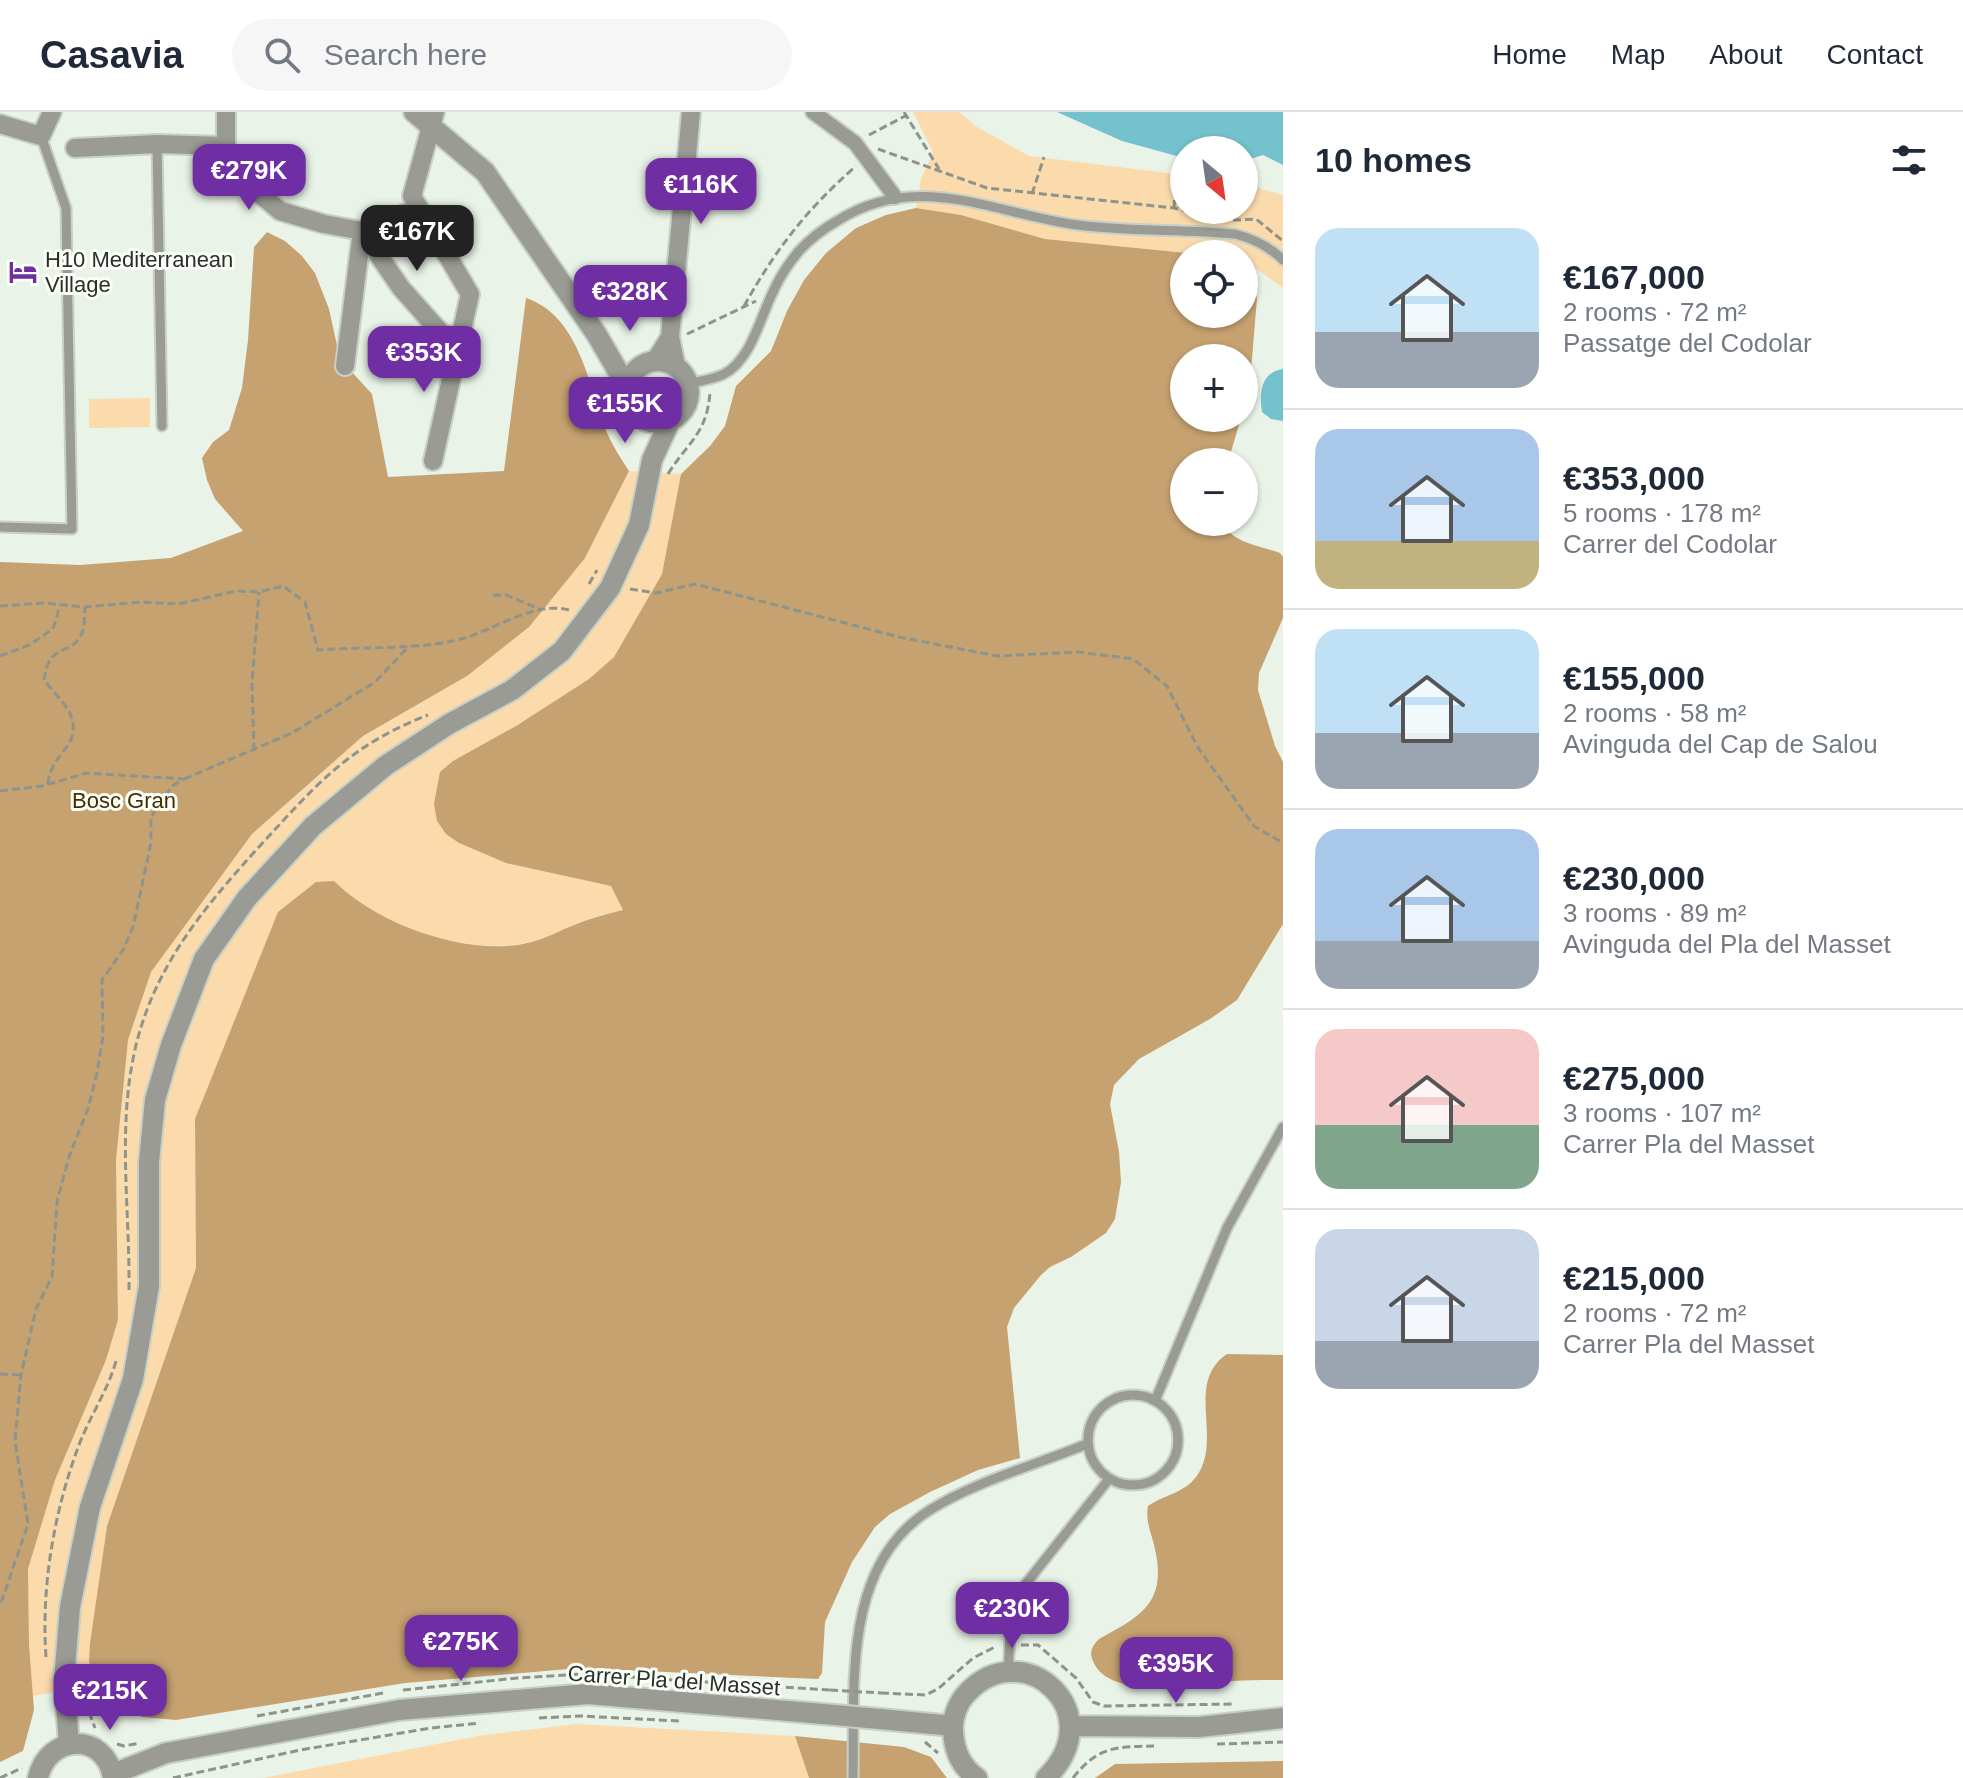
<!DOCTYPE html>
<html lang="en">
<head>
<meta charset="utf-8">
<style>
	body { margin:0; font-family:Arial,sans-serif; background:#f6f6f7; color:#1f2937; height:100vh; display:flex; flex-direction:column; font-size:30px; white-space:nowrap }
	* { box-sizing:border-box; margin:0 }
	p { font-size:26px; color:#747a83 }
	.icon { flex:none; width:44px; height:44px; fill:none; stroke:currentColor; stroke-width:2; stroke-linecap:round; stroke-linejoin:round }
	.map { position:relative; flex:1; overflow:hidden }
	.details { display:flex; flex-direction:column; background:#fff; width:680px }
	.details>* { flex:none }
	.needle { width:52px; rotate:151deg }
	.buttons { position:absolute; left:1170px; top:24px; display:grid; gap:16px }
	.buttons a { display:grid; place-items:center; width:88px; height:88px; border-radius:50%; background:#fff; box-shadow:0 2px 6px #0004; font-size:40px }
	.price { position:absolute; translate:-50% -68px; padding:0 18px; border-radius:16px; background:#6f2ea3; color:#fff; font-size:26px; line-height:52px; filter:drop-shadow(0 2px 4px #0008) }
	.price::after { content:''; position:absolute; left:50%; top:48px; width:24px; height:18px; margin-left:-12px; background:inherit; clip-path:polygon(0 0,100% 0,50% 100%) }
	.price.on { background:#222; color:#fff }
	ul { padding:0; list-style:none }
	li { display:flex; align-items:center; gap:24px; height:200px; padding:0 32px }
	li+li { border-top:2px solid #e0e1e3 }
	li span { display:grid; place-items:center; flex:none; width:224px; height:160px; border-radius:24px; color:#555 }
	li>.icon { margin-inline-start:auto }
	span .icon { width:96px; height:96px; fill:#fffc; stroke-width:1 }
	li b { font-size:34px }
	h2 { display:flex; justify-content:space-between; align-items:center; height:96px; padding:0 32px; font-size:34px }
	header { display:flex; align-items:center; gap:48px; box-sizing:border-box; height:112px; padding:0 40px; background:#fff; border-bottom:2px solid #e0e1e3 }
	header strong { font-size:38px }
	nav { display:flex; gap:44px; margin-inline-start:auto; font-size:28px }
	.search { width:560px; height:72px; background:#f6f6f7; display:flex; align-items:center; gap:20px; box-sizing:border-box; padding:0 28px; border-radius:44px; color:#747a83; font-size:30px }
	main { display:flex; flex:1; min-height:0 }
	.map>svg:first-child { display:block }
</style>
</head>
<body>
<header>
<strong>Casavia</strong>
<div class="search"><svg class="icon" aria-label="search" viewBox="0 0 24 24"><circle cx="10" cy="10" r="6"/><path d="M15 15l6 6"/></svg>Search here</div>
<nav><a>Home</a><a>Map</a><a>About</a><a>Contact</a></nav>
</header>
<main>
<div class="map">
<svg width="1283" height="1666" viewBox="0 0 1283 1666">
	<rect width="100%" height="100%" fill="#e9f3e7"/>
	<path fill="#fbdaac" d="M 913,0 L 959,0 L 977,15 L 1029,44 L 1184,63 L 1184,98 L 1244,98 L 1244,72 L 1283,83 L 1283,176 L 1244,148 L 1244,142 L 1197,142 L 1045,127 L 961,103 L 916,96 L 921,67 L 933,40 Z
		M 150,286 L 150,315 L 89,316 L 89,287 Z
		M 629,359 L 681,362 L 662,462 L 614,545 L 589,567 L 516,614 L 459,731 L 506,751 L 611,774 L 624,798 C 610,802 596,804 582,809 C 563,817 546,827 525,831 C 465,844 377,812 334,769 L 195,1007 L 196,1156 L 107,1414 L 90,1531 L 90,1556 L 96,1572 L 33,1584 L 29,1532 L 28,1457 L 55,1368 L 106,1248 L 118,1208 L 116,1048 L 128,928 L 151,859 L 252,722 L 363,624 L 467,564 L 585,446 Z
		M 576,1612 L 795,1624 L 809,1666 L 263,1666 L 478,1624 Z"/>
	<path fill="#c6a270" d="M 916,96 L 961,103 L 1045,127 L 1197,142 L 1184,142 L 1184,202 L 1244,202 L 1244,152 L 1257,186 L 1249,283 L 1244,298 L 1244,246 L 1184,246 L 1184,306 L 1241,306 L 1228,350 L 1184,350 L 1184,410 L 1222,410 C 1233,432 1259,433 1280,441 L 1283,445 L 1283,506 L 1259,561 L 1258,578 L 1275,634 L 1283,650 L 1283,812 L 1237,888 L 1210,907 L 1139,947 L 1114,973 L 1110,992 L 1119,1040 L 1121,1070 L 1115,1107 L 1106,1121 L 1071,1145 L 1050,1155 L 1041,1163 L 1014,1196 L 1007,1215 L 1020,1346 L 978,1358 L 930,1380 L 890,1402 L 875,1415 L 852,1450 L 825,1510 L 822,1561 L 818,1567 L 580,1556 L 405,1571 L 176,1608 L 142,1605 L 113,1592 L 100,1579 L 92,1564 L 89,1549 L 90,1531 L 107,1414 L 196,1156 L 195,1007 L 278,800 L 316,770 L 334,769 C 377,812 463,843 523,832 C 546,828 565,815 587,808 C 599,804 611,801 623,798 L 611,774 L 506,751 L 459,731 L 446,722 L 437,709 L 434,692 L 440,660 L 453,649 L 516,614 L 589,567 L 614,545 L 662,462 L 681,362 L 710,334 L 725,314 L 736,274 L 771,239 L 787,199 L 804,168 L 826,141 L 856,116 L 886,103 Z
		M 267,120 L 285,129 L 302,144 L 315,161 L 329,197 L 340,247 L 372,282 L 388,365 L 504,359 L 526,186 C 580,204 589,275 607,321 C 613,334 621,347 629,359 L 585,446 L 529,515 L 467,564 L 363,624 L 252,722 L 151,860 L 128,928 L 116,1048 L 118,1208 L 106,1248 L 55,1368 L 28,1457 L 29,1532 L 34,1598 L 23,1639 L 0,1650 L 0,450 L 80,453 L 171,446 L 243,419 L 215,387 L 207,368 L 202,346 L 213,330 L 229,318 L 242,276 L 248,228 L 254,135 Z
		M 1227,1242 L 1283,1243 L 1283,1568 C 1266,1568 1250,1568 1233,1569 C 1199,1572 1109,1590 1093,1549 C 1089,1540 1092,1534 1099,1527 C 1141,1504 1167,1491 1155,1437 C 1152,1422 1145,1410 1148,1394 C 1164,1383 1184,1381 1196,1365 C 1224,1328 1184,1271 1227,1242 Z
		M 795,1624 L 904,1635 L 931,1645 L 947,1666 L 809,1666 Z
		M 1283,1649 L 1283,1666 L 1095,1666 L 1115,1652 Z"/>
	<path fill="#74c2cd" d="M 1057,0 L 1283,0 L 1283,53 L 1263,43 L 1244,49 L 1244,38 L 1184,38 L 1184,46 L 1122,29 Z
		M 1283,257 L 1283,309 L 1271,307 L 1262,300 C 1259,281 1261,260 1283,257 Z"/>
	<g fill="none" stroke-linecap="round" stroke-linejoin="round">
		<defs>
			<path id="service" d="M 157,32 L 162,314
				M 689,272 C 700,269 714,267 724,262 C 751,248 760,206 773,180 C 779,166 789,151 799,139 C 810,127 823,117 837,109 C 918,57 994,102 1078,113 C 1130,120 1183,117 1235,122 C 1254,127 1269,134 1283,148
				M 0,415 L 72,417 L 66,96 L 41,24
				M1088 1328a45 45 0 1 1 90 0a45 45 0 1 1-90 0Z
				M 1155,1289 L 1227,1116 L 1283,1015
				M 1008,1560 L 1012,1489 L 1109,1367
				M 853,1666 C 855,1576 841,1453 930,1398 C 974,1370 1038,1352 1087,1332"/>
			<path id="pedestrian" d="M 813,0 L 855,31 L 895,85"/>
			<path id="minor" d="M 226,0 L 226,34 L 233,59 L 280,99 L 324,112 L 362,119
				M 0,12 L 41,24 L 52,0
				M 75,36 L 157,32 L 226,34
				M 362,119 L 401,176 L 442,222 L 459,226
				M 362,119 L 419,96
				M 655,249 L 670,225
				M 345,254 L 362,119
				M 676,254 L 670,225 L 691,0
				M 433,349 L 470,182 L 412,84 L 435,0"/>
			<path id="tertiary" d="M 414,0 L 485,60 L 597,223 L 627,275
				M627 280a31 31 0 1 1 62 0a31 31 0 1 1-62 0Z
				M 880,1607 L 953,1614
				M 1071,1614 L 1199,1615 L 1283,1606
				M 69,1632 L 64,1568 L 70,1495 L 90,1395 L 133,1267 L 149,1174 L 149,1050 L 155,988 L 171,933 L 204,847 L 247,786 L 313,714 L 385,654 L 449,612 L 512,578 L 562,539 L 610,476 L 639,413 L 652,348 L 670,309
				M 113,1662 L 166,1641 L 399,1598 L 588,1582 L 823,1602
				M 38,1666 C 48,1621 106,1620 113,1666
				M 977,1666 C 961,1655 954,1638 953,1619 C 952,1605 958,1590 968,1580 C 1023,1522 1113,1600 1046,1666"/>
		</defs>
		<use href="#service" stroke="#c7d0c5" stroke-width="13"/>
		<use href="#pedestrian" stroke="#c7d0c5" stroke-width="18"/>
		<use href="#minor" stroke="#c7d0c5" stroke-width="22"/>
		<use href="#tertiary" stroke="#c7d0c5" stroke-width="24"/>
		<path stroke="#8d948c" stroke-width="3" stroke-dasharray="8 4" stroke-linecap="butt" d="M 904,0 L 939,57
			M 869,23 L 907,3
			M 878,37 L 987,76 L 1174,96 L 1217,107
			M 1032,82 L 1044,45
			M 1174,96 L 1175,81 L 1180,73 L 1175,63
			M 1233,108 L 1256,107 L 1283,129
			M 744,194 C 776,137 806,98 856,54
			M 687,222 L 756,189
			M 668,362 C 687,331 708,321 710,279
			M 589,472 L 597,458
			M 630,477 L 656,481 L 695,472 L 899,525 L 997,544 L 1079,540 L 1133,547 L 1167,574 L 1197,634 L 1254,714 L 1283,731
			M 493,483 L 506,483 L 542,498
			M 0,494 L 44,491 L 85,495 L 141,490 L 178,492 L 236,479 L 259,480 L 283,474 L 305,490 L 318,538 C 368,534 420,539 468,525 C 498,515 537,489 569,498
			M 0,544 L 29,533 L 53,517 L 60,493
			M 254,639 L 252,571 L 259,480
			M 184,667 L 292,621 L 375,570 L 409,534
			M 48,672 C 50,641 82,635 71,604 C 67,592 52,579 44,568 C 50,527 70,547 82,521 C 85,514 84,502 85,495
			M 0,679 L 42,674 L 87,661 L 184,667 L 172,674 L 151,705 L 151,731 L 133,815 L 123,838 L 102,868 L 103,924 L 97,961 L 88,997 L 70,1042 L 57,1089 L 52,1165 L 36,1197 L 21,1263 L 15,1329 L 28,1412 L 0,1494
			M 129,1178 C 130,1102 118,1023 133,947 C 150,860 200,800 258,736 C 315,674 348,634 428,603
			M 0,1262 L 20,1263
			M 1021,1533 L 1038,1533 L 1076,1566 L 1093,1590 L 1104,1594 L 1235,1592
			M 46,1545 C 41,1475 54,1399 79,1333 C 90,1304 108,1278 116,1249
			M 403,1578 L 517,1566 L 583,1562 L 830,1578
			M 881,1581 L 926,1583 L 939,1576 L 973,1546 L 997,1534
			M 83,1593 L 86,1592 L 95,1616
			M 257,1604 L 383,1581
			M 539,1606 L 581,1604 L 679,1609
			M 925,1630 L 938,1641
			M 117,1632 L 124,1634 L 140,1631
			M 1217,1632 L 1283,1630
			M 0,1666 L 22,1656
			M 173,1666 L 300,1638 L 431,1616 L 480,1611
			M 1073,1666 C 1098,1634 1115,1635 1154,1634"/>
		<use href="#service" stroke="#9b9b95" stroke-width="9"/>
		<use href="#pedestrian" stroke="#9b9b95" stroke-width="14"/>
		<use href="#minor" stroke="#9b9b95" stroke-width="18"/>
		<use href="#tertiary" stroke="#9b9b95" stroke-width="20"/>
		<defs>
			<path id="tertiary-bridge" d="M 823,1602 L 880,1607"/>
		</defs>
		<use href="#tertiary-bridge" stroke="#c7d0c5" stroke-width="24" stroke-linecap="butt"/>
		<path stroke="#8d948c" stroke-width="3" stroke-dasharray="8 4" stroke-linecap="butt" d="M 830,1578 L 881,1581"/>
		<use href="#tertiary-bridge" stroke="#9b9b95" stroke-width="20"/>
	</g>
	<defs>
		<symbol id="hotel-bare" viewBox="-9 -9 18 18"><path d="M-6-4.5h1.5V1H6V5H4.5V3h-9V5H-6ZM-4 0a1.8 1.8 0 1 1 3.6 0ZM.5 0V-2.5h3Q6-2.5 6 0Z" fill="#6f2ea3" stroke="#f9fff7" stroke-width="2.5" paint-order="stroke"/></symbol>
	</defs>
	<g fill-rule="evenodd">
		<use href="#hotel-bare" x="3" y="140" width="40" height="40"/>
	</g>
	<g text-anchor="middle" stroke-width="6" stroke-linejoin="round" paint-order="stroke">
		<g font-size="22" fill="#2b2e2a" stroke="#f9fff7" text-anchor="start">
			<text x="45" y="155">H10 Mediterranean<tspan x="45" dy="25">Village</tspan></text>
		</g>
		<g font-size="22" fill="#452d02" stroke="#f9fff7">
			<text x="124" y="696">Bosc Gran</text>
		</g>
		<g font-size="22" fill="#2b2e2a" stroke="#f9fff7">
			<text transform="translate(674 1568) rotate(4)" y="8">Carrer Pla del Masset</text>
		</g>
	</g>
</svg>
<div class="buttons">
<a><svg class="needle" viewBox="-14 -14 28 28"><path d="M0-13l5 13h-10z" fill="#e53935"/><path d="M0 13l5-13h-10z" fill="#747a83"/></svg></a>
<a><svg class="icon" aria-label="locate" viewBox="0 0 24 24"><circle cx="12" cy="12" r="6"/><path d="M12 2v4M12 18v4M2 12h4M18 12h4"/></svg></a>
<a>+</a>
<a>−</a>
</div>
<b class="price" style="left:249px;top:100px">€279K</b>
<b class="price" style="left:701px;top:114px">€116K</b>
<b class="price on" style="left:417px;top:161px">€167K</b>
<b class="price" style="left:630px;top:221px">€328K</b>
<b class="price" style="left:424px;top:282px">€353K</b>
<b class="price" style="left:625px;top:333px">€155K</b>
<b class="price" style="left:1012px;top:1538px">€230K</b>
<b class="price" style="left:461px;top:1571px">€275K</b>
<b class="price" style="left:1176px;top:1593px">€395K</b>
<b class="price" style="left:110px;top:1620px">€215K</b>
</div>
<section class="details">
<h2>10 homes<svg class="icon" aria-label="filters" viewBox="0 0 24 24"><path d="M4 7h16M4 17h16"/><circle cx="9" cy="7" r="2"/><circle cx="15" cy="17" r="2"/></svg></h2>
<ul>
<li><span style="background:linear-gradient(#bfe0f5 65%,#9aa5b1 0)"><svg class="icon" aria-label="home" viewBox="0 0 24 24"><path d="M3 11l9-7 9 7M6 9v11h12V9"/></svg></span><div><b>€167,000</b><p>2 rooms · 72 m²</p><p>Passatge del Codolar</p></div></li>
<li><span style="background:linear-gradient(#a9c7e8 70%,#c2b280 0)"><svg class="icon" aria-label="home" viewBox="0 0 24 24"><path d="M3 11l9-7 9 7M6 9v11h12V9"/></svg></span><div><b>€353,000</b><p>5 rooms · 178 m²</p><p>Carrer del Codolar</p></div></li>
<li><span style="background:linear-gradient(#bfe0f5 65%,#9aa5b1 0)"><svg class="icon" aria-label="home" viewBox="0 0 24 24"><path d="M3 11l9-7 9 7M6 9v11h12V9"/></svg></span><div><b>€155,000</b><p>2 rooms · 58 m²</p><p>Avinguda del Cap de Salou</p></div></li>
<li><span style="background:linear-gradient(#a9c7e8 70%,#9aa5b1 0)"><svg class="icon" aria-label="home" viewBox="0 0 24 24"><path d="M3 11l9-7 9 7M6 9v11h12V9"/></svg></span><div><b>€230,000</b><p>3 rooms · 89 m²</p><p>Avinguda del Pla del Masset</p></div></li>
<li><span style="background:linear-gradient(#f6c9c9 60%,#7fa58c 0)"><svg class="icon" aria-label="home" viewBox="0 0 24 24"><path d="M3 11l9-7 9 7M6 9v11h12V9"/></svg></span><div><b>€275,000</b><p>3 rooms · 107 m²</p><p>Carrer Pla del Masset</p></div></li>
<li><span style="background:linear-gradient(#c9d6e8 70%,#9aa5b1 0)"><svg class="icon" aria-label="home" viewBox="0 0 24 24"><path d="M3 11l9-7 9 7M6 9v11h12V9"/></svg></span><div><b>€215,000</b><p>2 rooms · 72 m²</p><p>Carrer Pla del Masset</p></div></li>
</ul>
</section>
</main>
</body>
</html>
